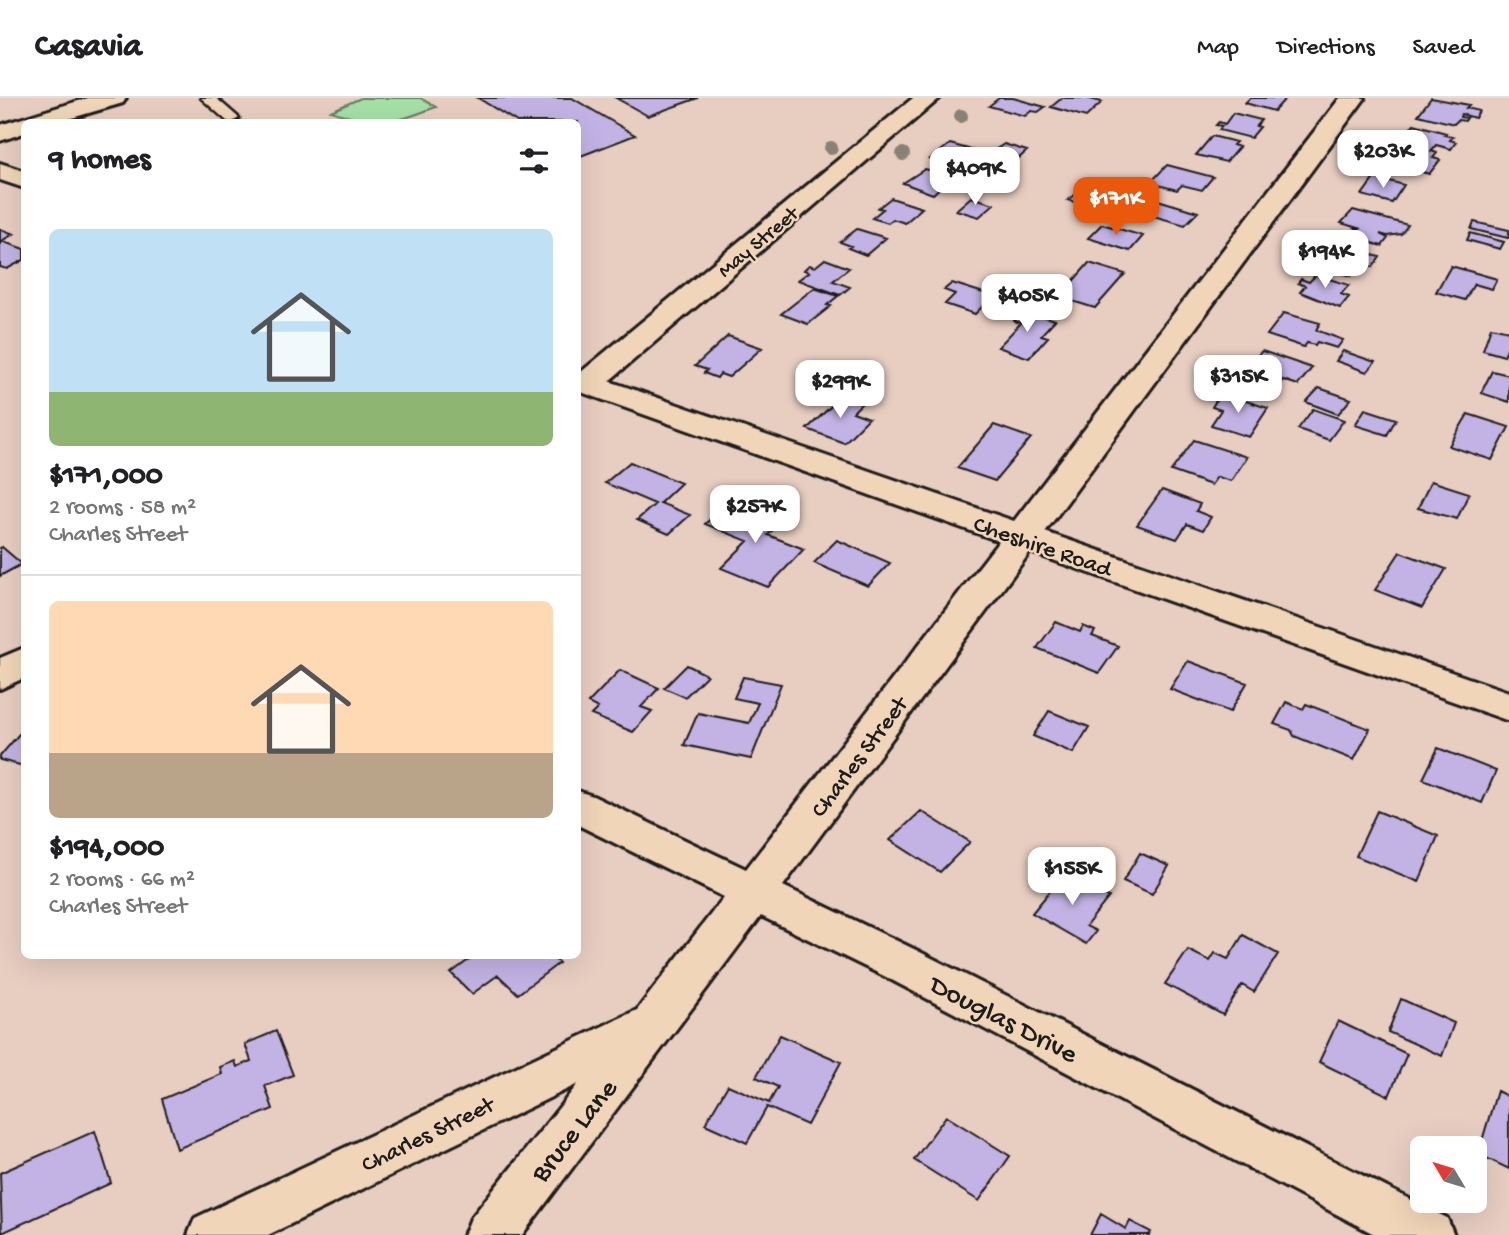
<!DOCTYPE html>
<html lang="en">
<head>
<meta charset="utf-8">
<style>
	body { margin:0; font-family:"Gochi Hand",sans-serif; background:#f6f6f6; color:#202124; height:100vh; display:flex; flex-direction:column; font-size:26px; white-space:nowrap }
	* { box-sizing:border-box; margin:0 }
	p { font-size:23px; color:#757577 }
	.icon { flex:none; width:38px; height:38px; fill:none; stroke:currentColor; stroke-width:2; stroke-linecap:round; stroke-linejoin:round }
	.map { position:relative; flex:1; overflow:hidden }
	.panel { position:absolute; left:21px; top:21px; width:560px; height:840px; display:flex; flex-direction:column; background:#fff; border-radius:10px; box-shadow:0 7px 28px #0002 }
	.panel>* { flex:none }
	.needle { width:46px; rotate:308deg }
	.controls { position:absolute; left:1410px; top:1038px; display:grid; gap:14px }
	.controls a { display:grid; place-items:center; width:77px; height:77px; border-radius:10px; background:#fff; box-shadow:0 7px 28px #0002; font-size:35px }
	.price { position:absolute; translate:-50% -60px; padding:0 16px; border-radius:14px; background:#fff; color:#222; font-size:23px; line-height:46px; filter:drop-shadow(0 2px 4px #0008) }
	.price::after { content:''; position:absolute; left:50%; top:42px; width:21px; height:16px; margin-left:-10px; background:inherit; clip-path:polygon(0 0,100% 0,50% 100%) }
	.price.current { background:#ea580c; color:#fff }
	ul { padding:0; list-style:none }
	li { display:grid; align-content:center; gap:14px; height:371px; padding:0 28px }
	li+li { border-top:2px solid #e0e0e0 }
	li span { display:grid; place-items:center; height:217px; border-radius:10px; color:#555 }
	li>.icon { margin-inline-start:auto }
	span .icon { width:126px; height:126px; fill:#fffc; stroke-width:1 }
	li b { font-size:30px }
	h2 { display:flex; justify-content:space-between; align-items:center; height:84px; padding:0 28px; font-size:30px }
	header { display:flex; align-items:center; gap:42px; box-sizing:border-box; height:98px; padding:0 35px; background:#fff; border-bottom:2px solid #e0e0e0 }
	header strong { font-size:33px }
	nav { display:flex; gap:38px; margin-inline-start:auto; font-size:24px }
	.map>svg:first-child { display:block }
</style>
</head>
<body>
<header>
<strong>Casavia</strong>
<nav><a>Map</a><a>Directions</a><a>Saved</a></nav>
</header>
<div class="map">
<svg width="1509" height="1137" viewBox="0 0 1509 1137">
	<rect width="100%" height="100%" fill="#e8cec1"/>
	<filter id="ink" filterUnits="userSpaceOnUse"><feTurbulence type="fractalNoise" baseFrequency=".0143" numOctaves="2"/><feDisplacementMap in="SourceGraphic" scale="14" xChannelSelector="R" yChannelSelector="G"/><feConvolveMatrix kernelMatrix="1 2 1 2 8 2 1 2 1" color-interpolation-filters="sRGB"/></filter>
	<g filter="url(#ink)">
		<path fill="#a5e0a6" stroke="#607e61" stroke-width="2" d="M 361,0 L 420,0 L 436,9 C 389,27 379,29 331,13 Z"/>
		<path fill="#c2b3e4" stroke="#1c1c1c" stroke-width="2" d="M 478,0 L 572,0 L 635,37 L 578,59 L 578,24 L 517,24 Z
			M 616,0 L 698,0 L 648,18 Z
			M 999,0 L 1013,0 L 1045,9 L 1038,14 L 1031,13 L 1025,18 L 989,8 Z
			M 1062,0 L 1086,0 L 1102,4 L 1086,19 L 1051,9 Z
			M 1250,0 L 1286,0 L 1274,13 L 1245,5 Z
			M 1431,0 L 1469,7 L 1466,10 L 1479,13 L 1475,20 L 1461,16 L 1460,19 L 1467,20 L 1465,23 L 1458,22 L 1454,26 L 1418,17 Z
			M 1233,15 L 1261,22 L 1256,28 L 1260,29 L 1251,40 L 1219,32 L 1222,28 L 1216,27 L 1219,24 L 1225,26 Z
			M 1414,26 L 1446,35 L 1444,37 L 1453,39 L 1450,42 L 1456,44 L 1451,51 L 1436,47 L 1431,53 L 1437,55 L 1433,60 L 1440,62 L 1429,76 L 1398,67 L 1414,50 L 1398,45 Z
			M 1212,38 L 1236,44 L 1233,47 L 1239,49 L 1226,64 L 1196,57 Z
			M 950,46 L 979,54 L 960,70 L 930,61 Z
			M 1004,46 L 1027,53 L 1019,60 L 995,52 Z
			M 1167,67 L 1213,79 L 1202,92 L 1182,87 L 1177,92 L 1150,85 Z
			M 925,71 L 952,79 L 933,96 L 903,85 Z
			M 1375,79 L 1404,87 L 1392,105 L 1362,97 Z
			M 1076,96 L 1136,114 L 1129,120 L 1068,102 Z
			M 1141,97 L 1198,114 L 1185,127 L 1139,114 L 1142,110 L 1131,107 Z
			M 971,99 L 994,106 L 979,119 L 956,112 Z
			M 891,100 L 922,110 L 905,125 L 893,121 L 888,125 L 872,120 L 883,111 L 878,110 Z
			M 1353,112 L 1408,127 L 1401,136 L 1387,138 L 1380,136 L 1388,140 L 1382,148 L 1350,139 L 1356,131 L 1361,131 L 1341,125 Z
			M 1474,124 L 1509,132 L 1509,137 L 1508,140 L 1471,131 Z
			M 1102,126 L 1143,138 L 1130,153 L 1088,140 Z
			M 0,131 L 14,136 L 1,143 L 24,151 L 24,162 L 7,171 L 0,169 Z
			M 857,131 L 886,140 L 866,157 L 848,150 L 851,148 L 840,144 Z
			M 1470,135 L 1504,144 L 1500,151 L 1467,142 Z
			M 1331,146 L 1380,159 L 1373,169 L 1359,165 L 1351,178 L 1316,168 Z
			M 825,161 L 849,170 L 833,183 L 850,189 L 840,197 L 798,182 L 809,174 L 804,172 L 809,167 L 815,169 Z
			M 1089,165 L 1125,176 L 1095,210 L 1059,199 Z
			M 1451,168 L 1497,181 L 1492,191 L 1474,186 L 1465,202 L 1436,194 Z
			M 1316,177 L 1349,187 L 1341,196 L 1349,199 L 1340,210 L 1300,194 L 1305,188 L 1298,185 L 1301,181 L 1309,184 Z
			M 952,185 L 993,198 L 975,216 L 945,206 L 955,196 L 944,192 Z
			M 814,190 L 838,198 L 827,207 L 831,208 L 808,226 L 781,216 Z
			M 1025,212 L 1055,222 L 1041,237 L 1048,239 L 1029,260 L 998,249 L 1021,225 L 1014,223 Z
			M 1284,215 L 1320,225 L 1316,232 L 1343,242 L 1337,250 L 1317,244 L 1315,247 L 1307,245 L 1304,249 L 1267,237 Z
			M 1491,229 L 1509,233 L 1509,246 L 1504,258 L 1483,252 Z
			M 728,238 L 762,250 L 729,279 L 720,276 L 717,280 L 704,275 L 707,272 L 695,268 Z
			M 1262,253 L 1312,270 L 1298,287 L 1283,282 L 1278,287 L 1241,274 Z
			M 1343,253 L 1375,264 L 1367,274 L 1336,263 Z
			M 1492,273 L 1509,277 L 1509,304 L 1481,295 Z
			M 1319,290 L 1351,301 L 1338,316 L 1306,304 Z
			M 1221,295 L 1268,310 L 1249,339 L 1211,327 L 1221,312 L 1212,309 Z
			M 844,296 L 864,303 L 853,314 L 869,320 L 844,345 L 807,331 Z
			M 1313,311 L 1344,322 L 1329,342 L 1298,331 Z
			M 1365,311 L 1396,321 L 1387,337 L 1355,327 Z
			M 1468,316 L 1509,329 L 1492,362 L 1449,348 Z
			M 994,327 L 1031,340 L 995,383 L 957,370 Z
			M 1194,342 L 1247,359 L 1231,383 L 1217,379 L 1211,387 L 1171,373 Z
			M 630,364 L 681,385 L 660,405 L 690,417 L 669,436 L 637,422 L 655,406 L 605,385 Z
			M 1431,383 L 1469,395 L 1457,421 L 1418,410 Z
			M 1162,392 L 1200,406 L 1196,413 L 1211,419 L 1203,432 L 1187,426 L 1177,441 L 1137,427 Z
			M 729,404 L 780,424 L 768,437 L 804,451 L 768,489 L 721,470 L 748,443 L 705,426 Z
			M 837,442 L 890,465 L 868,488 L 814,465 Z
			M 2,449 L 22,466 L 0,478 L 0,450 Z
			M 1400,454 L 1446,471 L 1422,510 L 1375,492 Z
			M 1056,524 L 1080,534 L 1083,528 L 1095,533 L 1092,538 L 1118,548 L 1099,575 L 1037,550 Z
			M 1188,563 L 1247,585 L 1230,614 L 1170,591 Z
			M 687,567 L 707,577 L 685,599 L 664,590 Z
			M 620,572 L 659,590 L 641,609 L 652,613 L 633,634 L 591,617 L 598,610 L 588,605 Z
			M 743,579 L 781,586 L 751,661 L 684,647 L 698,615 L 749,625 L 758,605 L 734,600 Z
			M 1286,604 L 1303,611 L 1306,606 L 1370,631 L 1354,662 L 1294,638 L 1291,632 L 1274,626 Z
			M 1049,613 L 1089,629 L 1073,655 L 1033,638 Z
			M 19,636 L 24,638 L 24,668 L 0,662 L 0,658 Z
			M 1438,650 L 1496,673 L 1482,705 L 1423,681 Z
			M 921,713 L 970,744 L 940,774 L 890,742 Z
			M 1377,713 L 1438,738 L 1419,784 L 1356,758 Z
			M 1140,755 L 1169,768 L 1152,796 L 1123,783 Z
			M 1065,775 L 1109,799 L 1086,828 L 1096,833 L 1086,846 L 1032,815 Z
			M 1243,837 L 1278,856 L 1254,894 L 1242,887 L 1223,917 L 1165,886 L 1188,852 L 1210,863 L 1215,855 L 1228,861 Z
			M 474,858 L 551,858 L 559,865 L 518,896 L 498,877 L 472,896 L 451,875 Z
			M 1401,901 L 1454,925 L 1442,958 L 1388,934 Z
			M 1338,923 L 1407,956 L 1389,998 L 1319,964 Z
			M 276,933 L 293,977 L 265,988 L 273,1011 L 177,1051 L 162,1001 L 222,976 L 220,969 L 235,963 L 237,969 L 251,963 L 245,946 Z
			M 780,937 L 841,964 L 807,1027 L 767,1009 L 747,1045 L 705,1026 L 728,987 L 769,1005 L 778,989 L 756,979 Z
			M 1497,993 L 1509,999 L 1509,1071 L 1478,1056 Z
			M 946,1018 L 1010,1058 L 979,1103 L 914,1062 Z
			M 95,1033 L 111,1085 L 2,1135 L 0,1075 Z
			M 1101,1116 L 1126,1131 L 1130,1123 L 1151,1134 L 1149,1137 L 1090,1137 Z"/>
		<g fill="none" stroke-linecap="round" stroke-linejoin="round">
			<defs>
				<path id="service" d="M 201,0 L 216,0 L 239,20 L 232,24 L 227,23 Z"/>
				<path id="minor" d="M 913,0 L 940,0 L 609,283 L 1014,423 L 1340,0 L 1365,0 L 1045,434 L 1509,594 L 1509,623 L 1030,454 L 783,788 L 918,853 L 1447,1120 L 1454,1137 L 1376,1137 L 886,879 L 761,818 L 522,1137 L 464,1137 L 471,1120 L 578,986 L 268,1137 L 188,1137 L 195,1120 L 637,912 L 724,799 L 578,727 L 578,693 L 593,698 L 746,771 L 999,443 L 578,293 L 578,274 L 581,274 Z
					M 0,65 L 24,73 L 24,90 L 0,82 Z
					M 24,550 L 24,580 L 0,591 L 0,560 Z"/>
				<path id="secondary" d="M 88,0 L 126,0 L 123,5 L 58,24 L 24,24 L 24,35 L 0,43 L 0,27 Z"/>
			</defs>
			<use href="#service" stroke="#1c1c1c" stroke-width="5"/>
			<use href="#minor" stroke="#1c1c1c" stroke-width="6"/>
			<use href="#secondary" stroke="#1c1c1c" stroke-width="6"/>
			<use href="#service" fill="#f1d5b8" fill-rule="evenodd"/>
			<use href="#minor" fill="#f1d5b8" fill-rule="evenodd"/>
			<use href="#secondary" fill="#f1d5b8" fill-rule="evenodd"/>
		</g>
		<g fill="#878276">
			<circle cx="961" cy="18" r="7"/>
			<circle cx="831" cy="50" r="7"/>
			<circle cx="903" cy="56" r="7"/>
		</g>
	</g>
	<g text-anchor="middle" stroke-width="5" stroke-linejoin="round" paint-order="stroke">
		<g font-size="21" fill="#1c1c1c" stroke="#f1d5b8">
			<text transform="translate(757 143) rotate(-40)" y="7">May Street</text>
		</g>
		<g font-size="24" fill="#1c1c1c" stroke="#f1d5b8">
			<text transform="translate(1043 447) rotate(19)" y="8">Cheshire Road</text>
			<text transform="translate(858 658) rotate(-53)" y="8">Charles Street</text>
			<text transform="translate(427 1035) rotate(-26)" y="8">Charles Street</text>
		</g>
		<g font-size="28" fill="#1c1c1c" stroke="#f1d5b8">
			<text transform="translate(1005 919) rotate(27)" y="10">Douglas Drive</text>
			<text transform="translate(572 1031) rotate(-52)" y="10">Bruce Lane</text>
		</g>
	</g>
</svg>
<div class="controls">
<a><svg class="needle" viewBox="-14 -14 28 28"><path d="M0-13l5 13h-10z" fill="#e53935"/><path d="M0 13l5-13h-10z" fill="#757577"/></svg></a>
</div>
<b class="price" style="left:1383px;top:92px">$203K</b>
<b class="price" style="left:975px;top:109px">$409K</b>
<b class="price current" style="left:1116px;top:139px">$171K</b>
<b class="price" style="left:1325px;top:192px">$194K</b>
<b class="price" style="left:1027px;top:236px">$405K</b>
<b class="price" style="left:1238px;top:317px">$315K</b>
<b class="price" style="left:840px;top:322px">$299K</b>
<b class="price" style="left:755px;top:447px">$257K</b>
<b class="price" style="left:1072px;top:809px">$155K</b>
<section class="panel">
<h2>9 homes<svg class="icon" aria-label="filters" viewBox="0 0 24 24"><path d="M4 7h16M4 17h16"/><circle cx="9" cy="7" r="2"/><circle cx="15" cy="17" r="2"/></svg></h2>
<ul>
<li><span style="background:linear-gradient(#bfe0f5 75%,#8fb573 0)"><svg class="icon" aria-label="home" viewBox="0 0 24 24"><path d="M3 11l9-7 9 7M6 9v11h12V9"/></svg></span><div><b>$171,000</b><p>2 rooms · 58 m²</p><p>Charles Street</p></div></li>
<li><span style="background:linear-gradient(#ffd9b3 70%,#b9a48a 0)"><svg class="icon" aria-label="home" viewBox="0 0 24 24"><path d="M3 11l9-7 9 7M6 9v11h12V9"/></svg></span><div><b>$194,000</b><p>2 rooms · 66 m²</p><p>Charles Street</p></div></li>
</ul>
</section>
</div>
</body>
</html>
